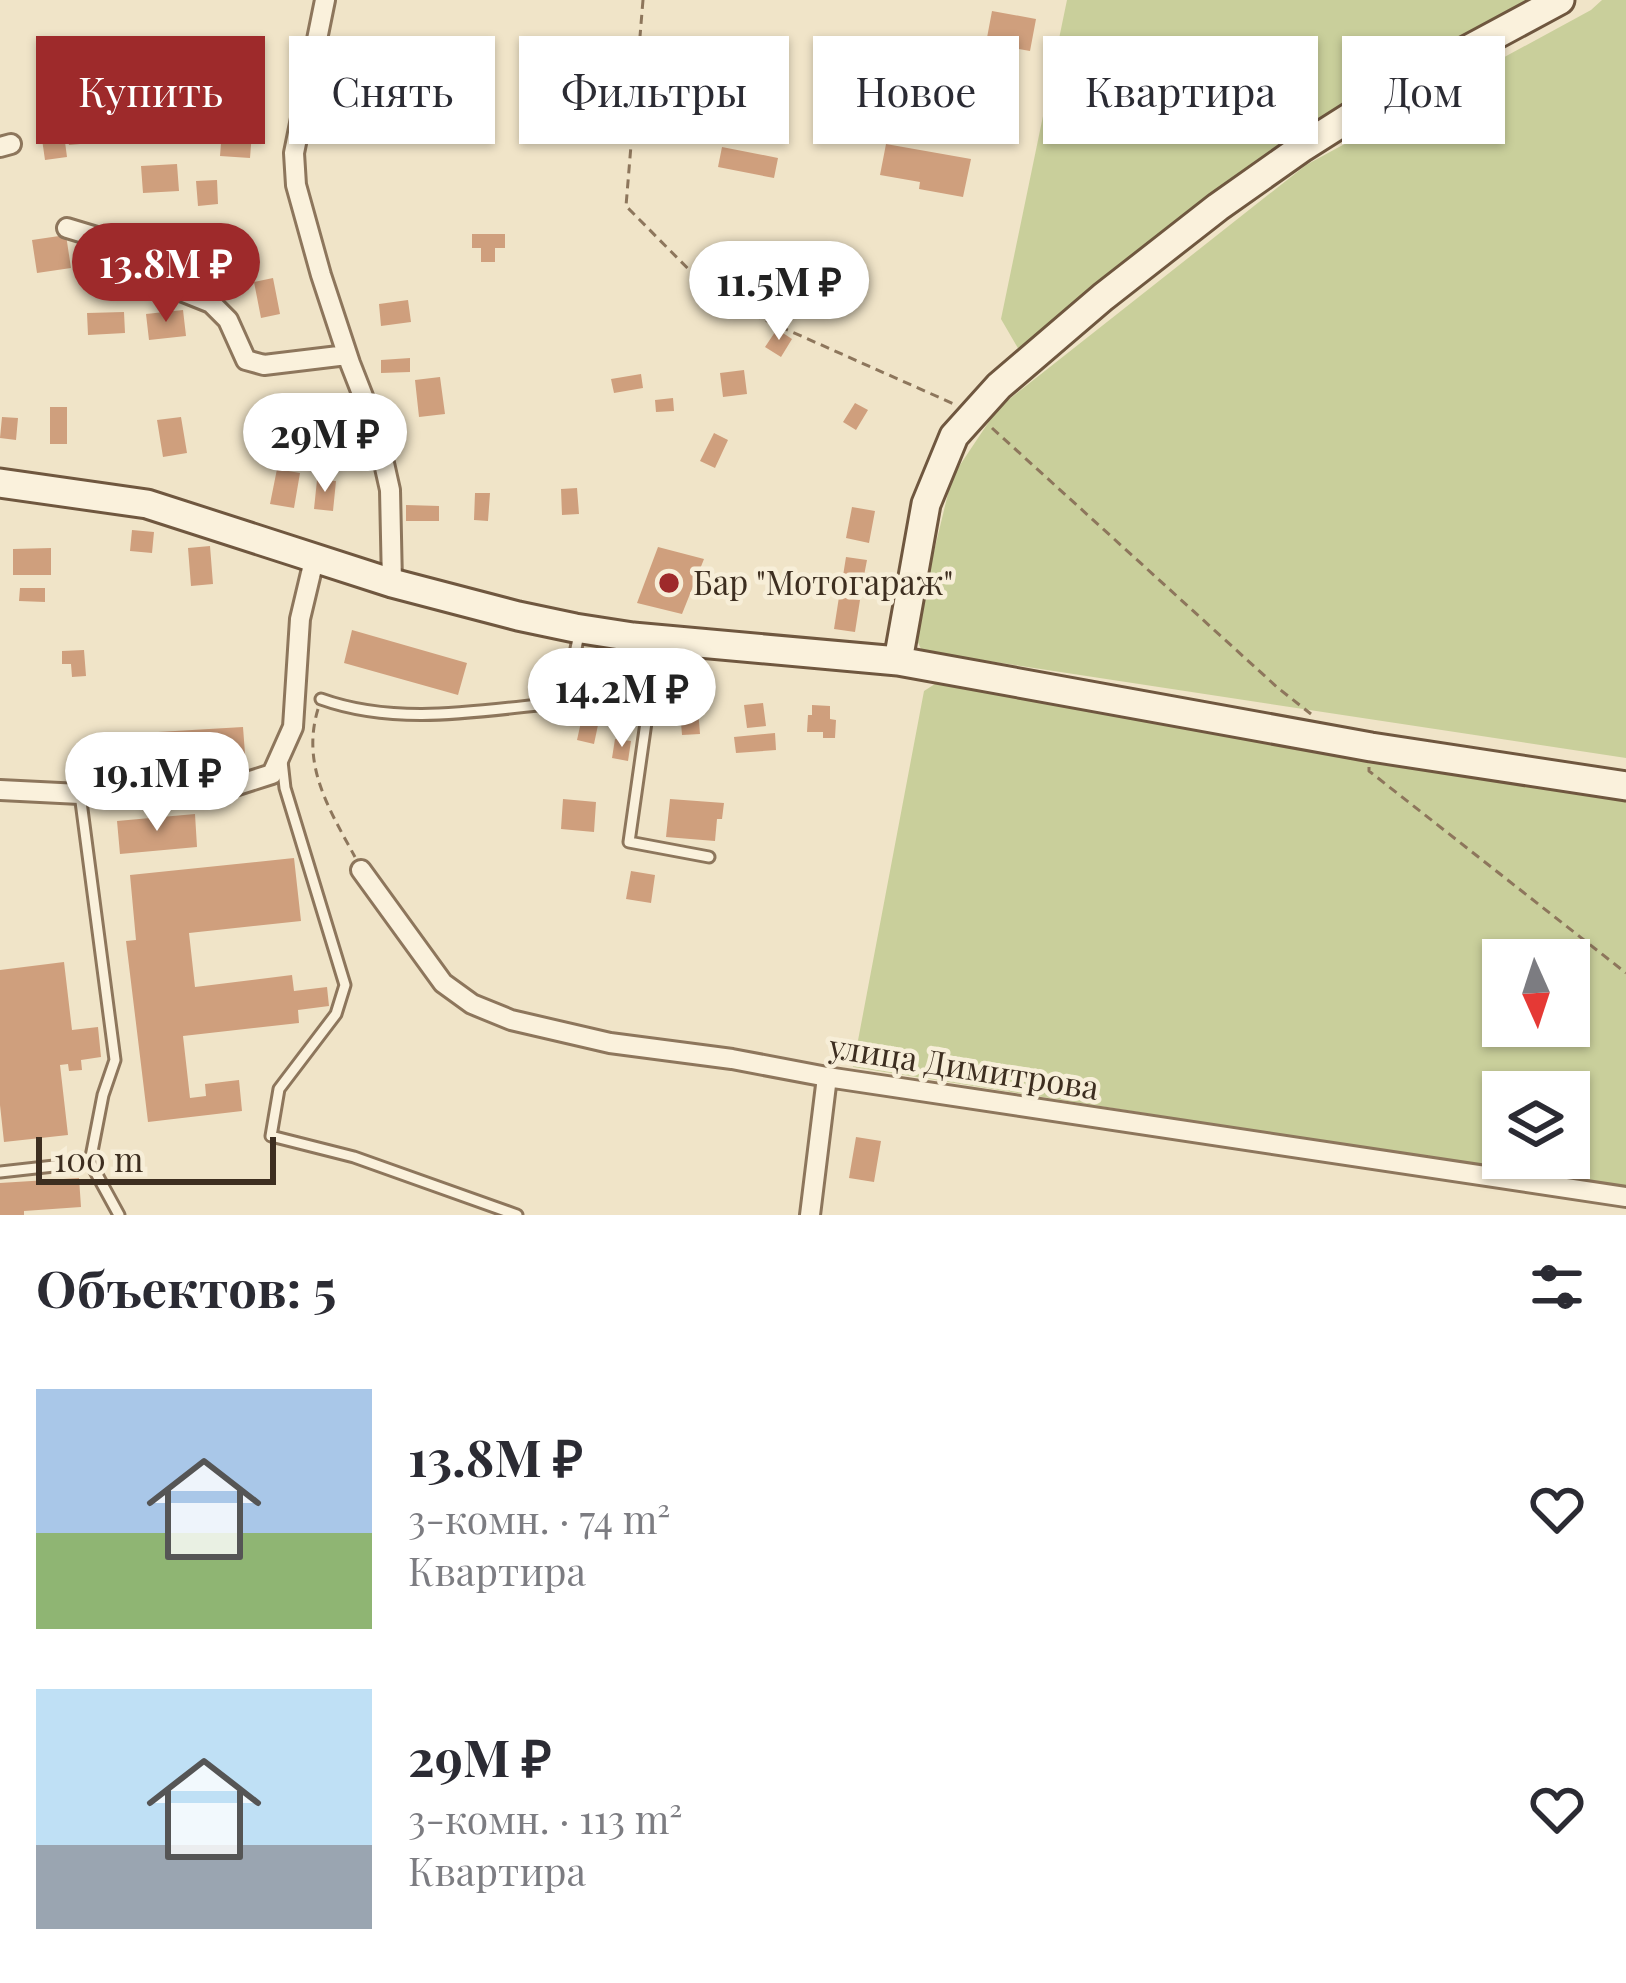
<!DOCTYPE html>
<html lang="ru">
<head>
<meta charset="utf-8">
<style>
	body { margin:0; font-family:"Playfair Display",serif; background:#f7f7f7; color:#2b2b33; height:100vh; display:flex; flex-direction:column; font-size:45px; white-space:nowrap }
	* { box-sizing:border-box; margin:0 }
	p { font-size:39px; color:#7c7c81 }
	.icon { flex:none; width:66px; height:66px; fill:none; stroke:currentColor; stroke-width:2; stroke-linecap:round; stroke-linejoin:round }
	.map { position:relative; height:1215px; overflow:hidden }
	.drawer { display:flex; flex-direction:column; background:#fff; flex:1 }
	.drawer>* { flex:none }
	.banner { position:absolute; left:36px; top:36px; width:1554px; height:108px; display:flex; gap:24px }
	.needle { width:78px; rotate:177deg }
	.buttons { position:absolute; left:1482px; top:939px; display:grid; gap:24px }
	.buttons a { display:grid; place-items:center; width:108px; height:108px; border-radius:0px; background:#fff; box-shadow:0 3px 9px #0004; font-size:60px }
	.scale { position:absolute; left:36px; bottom:30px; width:240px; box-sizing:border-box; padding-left:12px; border:6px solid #3d2e20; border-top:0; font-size:33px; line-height:42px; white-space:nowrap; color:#3d2e20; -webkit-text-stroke:9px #f7eed8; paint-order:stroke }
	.price { position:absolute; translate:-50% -102px; padding:0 27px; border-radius:42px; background:#fff; color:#222; font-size:39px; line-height:78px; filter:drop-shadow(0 3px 6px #0008) }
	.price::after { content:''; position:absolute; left:50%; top:72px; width:36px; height:27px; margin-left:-18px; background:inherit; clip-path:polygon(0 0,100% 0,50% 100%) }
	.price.current { background:#9e2a2b; color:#fff }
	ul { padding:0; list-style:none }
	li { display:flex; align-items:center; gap:36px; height:300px; padding:0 36px }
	li span { display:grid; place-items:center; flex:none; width:336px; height:240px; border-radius:0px; color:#555 }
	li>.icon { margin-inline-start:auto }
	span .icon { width:144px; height:144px; fill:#fffc; stroke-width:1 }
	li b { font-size:51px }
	h2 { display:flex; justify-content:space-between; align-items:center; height:144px; padding:0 36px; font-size:51px }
	.tag { padding:0 42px; border-radius:0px; background:#fff; box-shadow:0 3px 9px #0004; font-size:42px; line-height:108px }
	.tag.current { background:#9e2a2b; color:#fff }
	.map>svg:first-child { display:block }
</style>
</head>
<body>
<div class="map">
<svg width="1626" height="1215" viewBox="0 0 1626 1215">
	<rect width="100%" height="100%" fill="#f0e4c8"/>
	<path fill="#c9cf9b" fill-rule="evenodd" d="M 1067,0 L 1536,0 L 1375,84 L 1019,350 L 1001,319 Z
		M 1602,0 L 1626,0 L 1626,758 L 922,651 L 914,634 L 952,477 L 998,408 L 1306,165 L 1591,10 Z
		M 952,673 L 1626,799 L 1626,1189 L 853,1067 L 924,691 ZM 1503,960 L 1569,960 L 1569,1026 L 1503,1026 ZM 1503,1092 L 1569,1092 L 1569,1158 L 1503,1158 Z"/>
	<path fill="#cf9f7d" d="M 992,11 L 1036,19 L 1030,51 L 986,43 Z
		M 591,47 L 631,52 L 626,97 L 599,94 L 602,67 L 589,66 Z
		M 89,102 L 94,135 L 85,137 L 85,140 L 79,140 L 80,144 L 69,145 L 68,141 L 65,142 L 67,157 L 45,160 L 40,125 L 51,124 L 50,115 L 61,114 L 66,105 Z
		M 586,110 L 620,113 L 617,140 L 583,137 Z
		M 223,118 L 253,120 L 250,158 L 220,156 Z
		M 886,144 L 971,159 L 963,197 L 919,189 L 920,182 L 880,175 Z
		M 722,147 L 778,158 L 774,178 L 718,167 Z
		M 177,164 L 179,191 L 143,193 L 141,166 Z
		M 217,180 L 218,204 L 198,206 L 196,181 Z
		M 472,234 L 505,234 L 505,248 L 495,248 L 495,262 L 481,262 L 481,248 L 472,248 Z
		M 66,235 L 71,268 L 37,273 L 32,240 Z
		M 273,278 L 280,314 L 261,318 L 254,282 Z
		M 408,300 L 411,322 L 381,326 L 379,304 Z
		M 183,310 L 186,336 L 149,340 L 146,314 Z
		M 124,312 L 125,333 L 88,335 L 87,313 Z
		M 777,329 L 792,339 L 781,357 L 765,347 Z
		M 410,358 L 410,372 L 381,373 L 381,360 Z
		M 744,370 L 747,394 L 723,397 L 720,373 Z
		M 641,374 L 643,388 L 614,393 L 611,379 Z
		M 440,377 L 445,414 L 419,417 L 415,380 Z
		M 673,398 L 674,411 L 656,412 L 655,400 Z
		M 308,403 L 310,419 L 290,421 L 289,404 Z
		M 855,403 L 868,410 L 856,430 L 843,422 Z
		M 50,407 L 67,407 L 67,444 L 50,444 Z
		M 2,417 L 18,418 L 16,440 L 0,438 Z
		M 181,417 L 187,453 L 163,457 L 157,420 Z
		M 714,433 L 728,440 L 715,468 L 700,461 Z
		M 277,469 L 300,473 L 294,508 L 270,504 Z
		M 317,480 L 336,481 L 333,511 L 314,509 Z
		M 577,488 L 579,514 L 562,515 L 561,489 Z
		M 475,493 L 490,493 L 488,521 L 474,520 Z
		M 406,505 L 439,506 L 439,521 L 406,521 Z
		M 852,507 L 875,511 L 869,543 L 846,538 Z
		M 132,530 L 154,532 L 152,553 L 130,551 Z
		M 210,546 L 213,584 L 191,586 L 188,548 Z
		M 658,547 L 704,559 L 682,614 L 637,603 Z
		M 51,548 L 51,575 L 13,575 L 13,549 Z
		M 846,557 L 867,560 L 862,586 L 842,582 Z
		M 20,588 L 45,588 L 45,602 L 19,601 Z
		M 839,597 L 860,600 L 855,632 L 834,629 Z
		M 352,630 L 467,663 L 458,695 L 344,663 Z
		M 84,650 L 86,676 L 72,677 L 71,664 L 62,664 L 62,651 Z
		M 763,703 L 766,726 L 747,728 L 744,705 Z
		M 812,705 L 830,706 L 830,719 L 836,720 L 835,738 L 823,738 L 823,732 L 807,732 L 808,715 L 812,715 Z
		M 698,709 L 700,734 L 682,735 L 680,711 Z
		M 581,722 L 598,725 L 594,744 L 577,740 Z
		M 243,727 L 246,767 L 223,769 L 224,781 L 133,787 L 130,744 L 142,743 L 141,733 Z
		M 775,733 L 776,750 L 736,753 L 734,737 Z
		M 615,739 L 631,741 L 628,761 L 612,758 Z
		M 563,799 L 596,802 L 594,832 L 561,829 Z
		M 670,799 L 724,803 L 722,819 L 717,819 L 715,841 L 666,837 Z
		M 195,814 L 197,847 L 120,854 L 117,821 Z
		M 294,858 L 301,921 L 189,933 L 195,987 L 292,975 L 294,991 L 327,987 L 329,1006 L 298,1010 L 299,1023 L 183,1036 L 190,1098 L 206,1096 L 205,1084 L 239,1080 L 242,1111 L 148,1122 L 126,941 L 136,940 L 130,875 Z
		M 631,871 L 655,875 L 651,903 L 626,899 Z
		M 64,962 L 72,1030 L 98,1027 L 101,1057 L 81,1060 L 82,1070 L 69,1071 L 68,1064 L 60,1065 L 68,1135 L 4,1142 L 0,1105 L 0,970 Z
		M 856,1137 L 881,1141 L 874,1182 L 849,1178 Z
		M 79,1178 L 81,1207 L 24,1211 L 24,1215 L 0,1215 L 0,1183 Z"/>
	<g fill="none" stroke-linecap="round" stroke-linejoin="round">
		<defs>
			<path id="lane" d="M 657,645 L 629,842 L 709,857
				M 321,699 C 399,727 484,710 565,702 L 579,634
				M 282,761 L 285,788 L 345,985 L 336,1014 L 279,1089 L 271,1136 L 354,1157 L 517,1215
				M 80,794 L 115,1060 L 103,1095 L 90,1162
				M 0,1172 L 90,1162 L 119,1215"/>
			<path id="street" d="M 325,0 L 294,153 L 296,185 L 321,275 L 350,363 L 377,432 L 390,490 L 392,583
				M 0,147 L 11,144
				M 67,228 L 130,247 L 181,291 L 211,303 L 228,320 L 246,360 L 264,365 L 347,355
				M 0,790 L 80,794 L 222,790 L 272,774 L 293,727 L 300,619 L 315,556
				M 361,870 L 443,983 L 472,1004 L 511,1020 L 610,1043 L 732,1059 L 827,1077 L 1626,1197
				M 810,1215 L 827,1077"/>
			<path id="secondary" d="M 0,483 L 147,504 L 392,583 L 518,616 L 575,628 L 633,637 L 898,661 L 1371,747 L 1626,786
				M 898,661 L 926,504 L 954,436 L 999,386 L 1103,297 L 1218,207 L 1303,147 L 1393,90 L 1560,0"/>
		</defs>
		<use href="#lane" stroke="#8d765c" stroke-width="15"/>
		<use href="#street" stroke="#8d765c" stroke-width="24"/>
		<use href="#secondary" stroke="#6f573f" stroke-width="33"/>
		<path stroke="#8d765c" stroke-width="3" stroke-dasharray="9 6" stroke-linecap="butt" d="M 643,0 L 626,206 L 718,299 L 954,404
			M 992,428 L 1278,688 L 1311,714
			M 318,709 C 301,765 329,809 355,857
			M 1369,767 L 1369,771 L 1626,973"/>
		<use href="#lane" stroke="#faf1dc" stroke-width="9"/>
		<use href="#street" stroke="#faf1dc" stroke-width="18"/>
		<use href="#secondary" stroke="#faf1dc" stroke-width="27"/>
	</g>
	<circle fill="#9e2a2b" stroke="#f7eed8" stroke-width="4.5" cx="669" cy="583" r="12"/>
	<g text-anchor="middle" stroke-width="9" stroke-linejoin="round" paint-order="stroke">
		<g font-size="33" fill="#3d2e20" stroke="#f7eed8" text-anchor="start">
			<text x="693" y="595">Бар "Мотогараж"</text>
		</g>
		<g font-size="33" fill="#3d2e20" stroke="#f7eed8">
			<text transform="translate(964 1067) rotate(9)" y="12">улица Димитрова</text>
		</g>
	</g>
</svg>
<div class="buttons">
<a><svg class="needle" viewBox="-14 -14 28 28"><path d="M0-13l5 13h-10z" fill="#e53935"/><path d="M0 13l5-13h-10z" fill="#7c7c81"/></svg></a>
<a><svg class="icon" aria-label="layers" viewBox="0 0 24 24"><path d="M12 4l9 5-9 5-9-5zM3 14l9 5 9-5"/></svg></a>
</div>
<div class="scale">100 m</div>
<b class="price current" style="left:166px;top:325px">13.8M ₽</b>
<b class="price" style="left:779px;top:343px">11.5M ₽</b>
<b class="price" style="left:325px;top:495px">29M ₽</b>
<b class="price" style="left:622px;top:750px">14.2M ₽</b>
<b class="price" style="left:157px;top:834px">19.1M ₽</b>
<div class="banner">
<a class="tag current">Купить</a>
<a class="tag">Снять</a>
<a class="tag">Фильтры</a>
<a class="tag">Новое</a>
<a class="tag">Квартира</a>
<a class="tag">Дом</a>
</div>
</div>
<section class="drawer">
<h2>Объектов: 5<svg class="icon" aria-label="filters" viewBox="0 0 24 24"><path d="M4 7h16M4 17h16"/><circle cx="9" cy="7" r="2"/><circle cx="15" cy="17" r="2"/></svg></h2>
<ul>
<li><span style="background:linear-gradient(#a9c7e8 60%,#8fb573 0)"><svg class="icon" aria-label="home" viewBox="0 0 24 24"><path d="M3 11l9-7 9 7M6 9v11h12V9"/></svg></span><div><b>13.8M ₽</b><p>3-комн. · 74 m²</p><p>Квартира</p></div><svg class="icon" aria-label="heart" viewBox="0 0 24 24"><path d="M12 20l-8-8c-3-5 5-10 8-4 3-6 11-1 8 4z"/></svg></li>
<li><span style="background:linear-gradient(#bfe0f5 65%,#9aa5b1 0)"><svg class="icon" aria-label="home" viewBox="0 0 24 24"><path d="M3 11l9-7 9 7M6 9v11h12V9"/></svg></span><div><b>29M ₽</b><p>3-комн. · 113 m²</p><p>Квартира</p></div><svg class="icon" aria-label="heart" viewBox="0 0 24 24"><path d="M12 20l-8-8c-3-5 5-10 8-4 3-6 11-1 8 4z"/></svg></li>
</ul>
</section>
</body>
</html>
